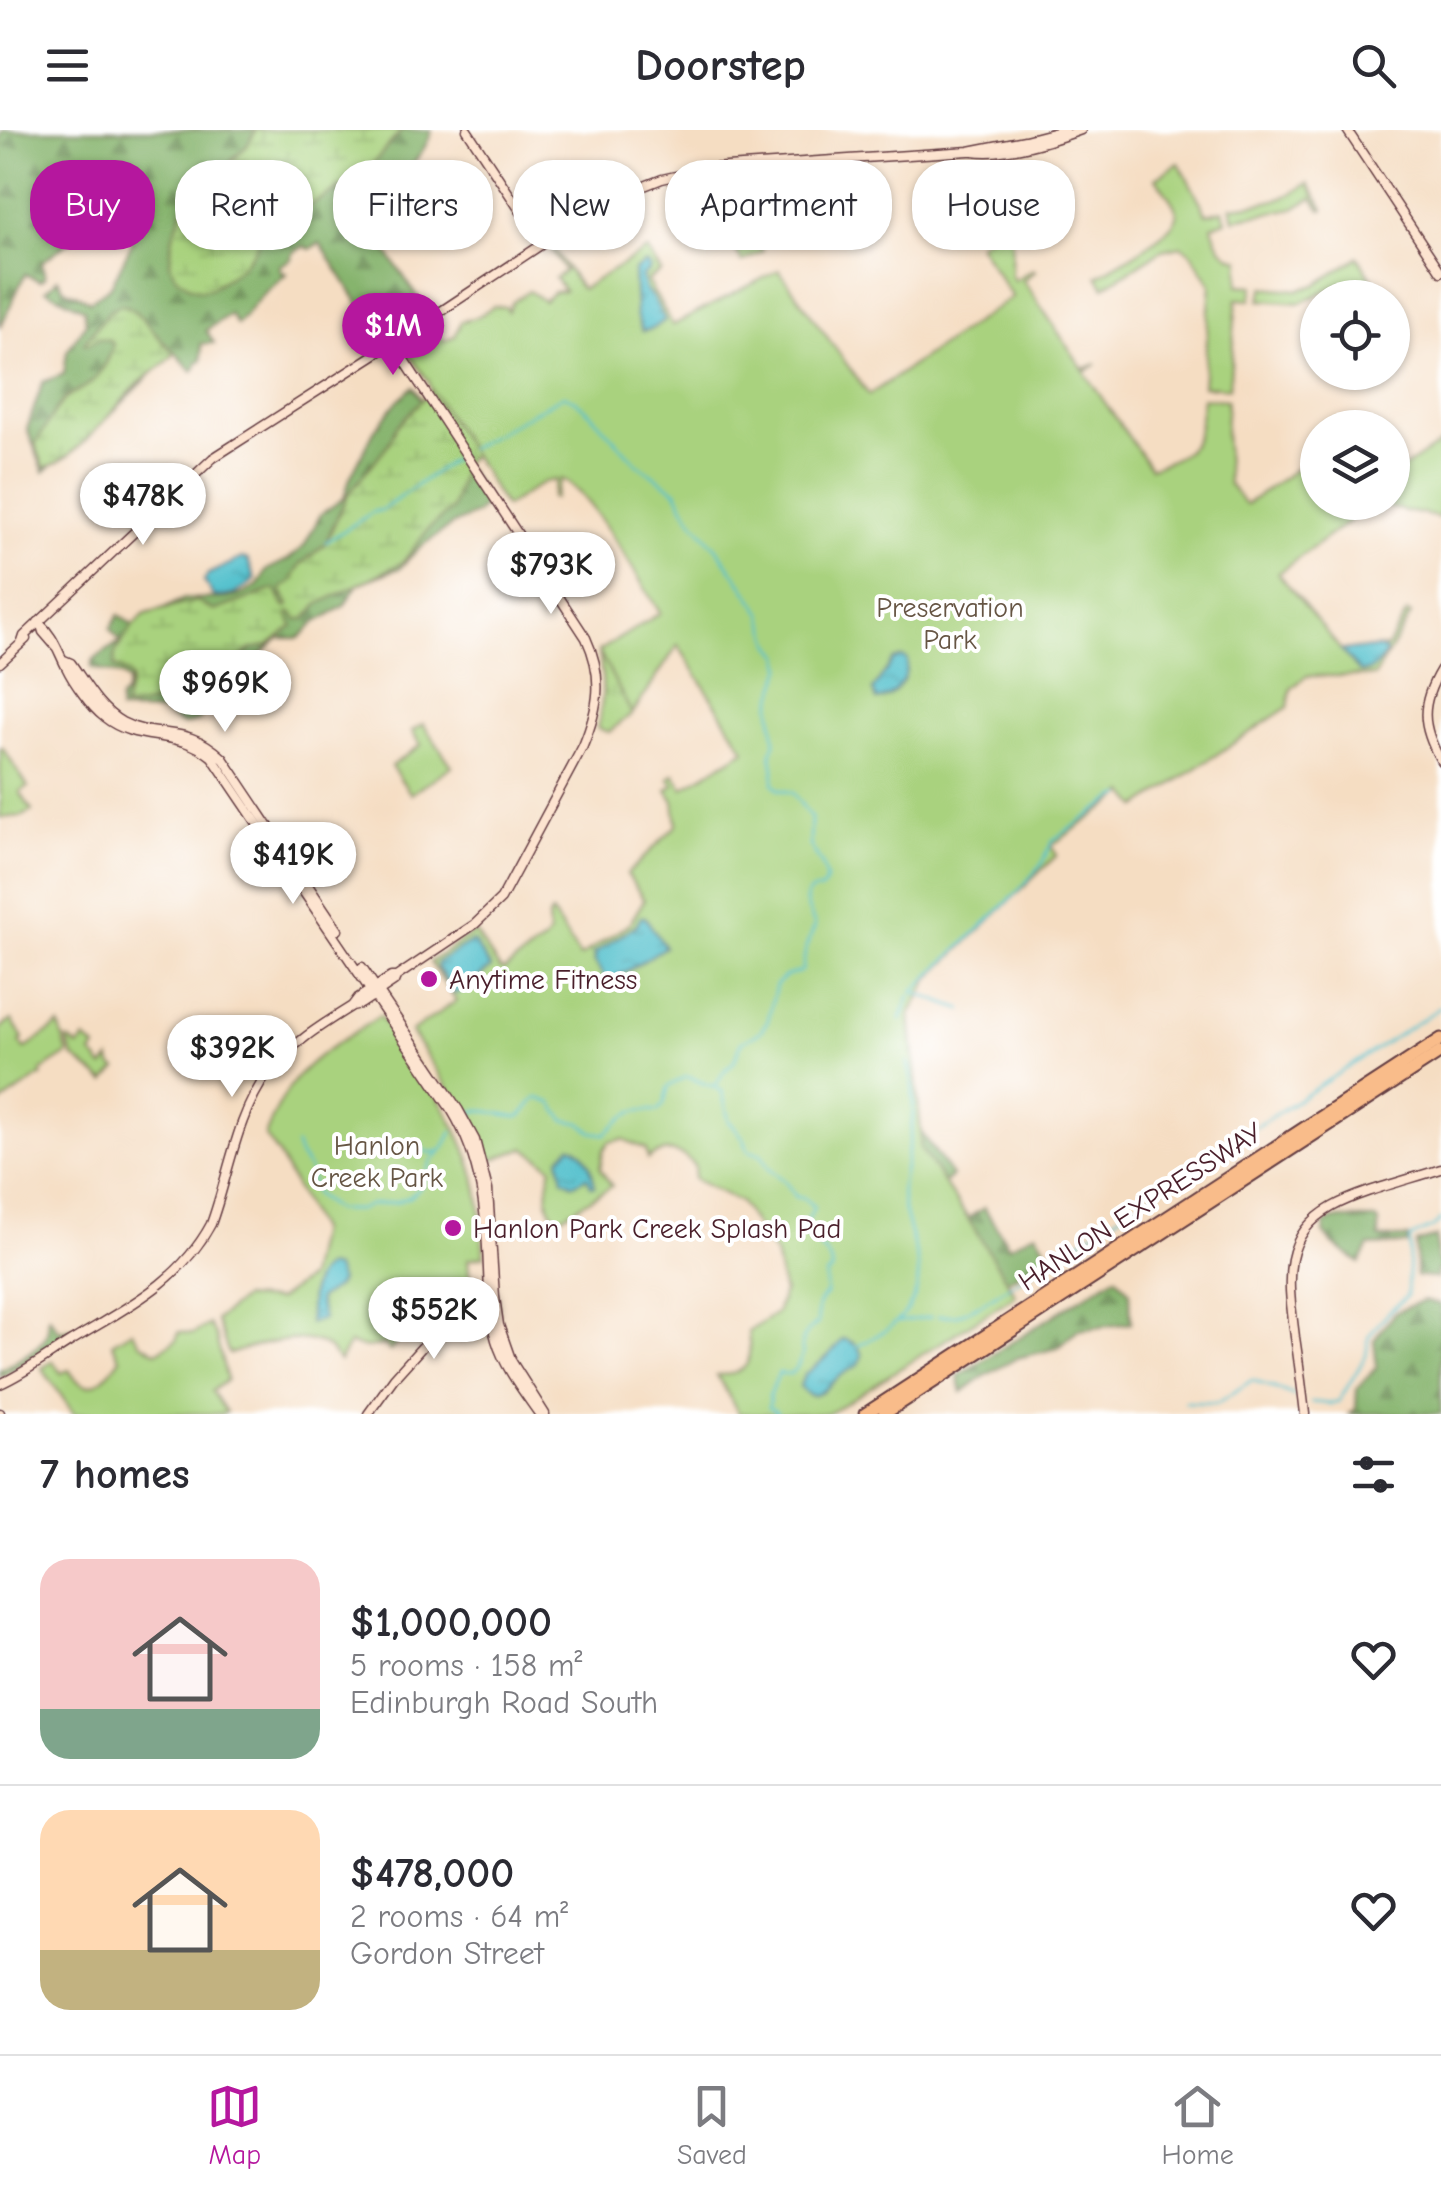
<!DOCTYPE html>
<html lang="en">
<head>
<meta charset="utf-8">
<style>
	body { margin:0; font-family:"Comic Neue",sans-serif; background:#f7f7f7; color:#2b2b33; height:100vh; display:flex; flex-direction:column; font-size:38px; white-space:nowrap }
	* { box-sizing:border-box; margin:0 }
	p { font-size:32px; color:#7c7c81 }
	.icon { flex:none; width:55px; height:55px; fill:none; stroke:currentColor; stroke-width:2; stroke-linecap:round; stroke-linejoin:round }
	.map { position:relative; height:1284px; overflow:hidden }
	.details { display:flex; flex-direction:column; background:#fff; flex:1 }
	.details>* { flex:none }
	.guide { position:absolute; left:30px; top:30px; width:1382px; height:90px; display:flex; gap:20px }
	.tools { position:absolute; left:1300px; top:150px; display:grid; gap:20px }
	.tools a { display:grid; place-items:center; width:110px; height:110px; border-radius:50%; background:#fff; box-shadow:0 2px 8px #0004; font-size:50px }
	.price { position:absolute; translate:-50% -85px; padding:0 22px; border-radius:35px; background:#fff; color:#222; font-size:32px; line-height:65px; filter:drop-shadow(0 2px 5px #0008) }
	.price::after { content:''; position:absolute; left:50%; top:60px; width:30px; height:22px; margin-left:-15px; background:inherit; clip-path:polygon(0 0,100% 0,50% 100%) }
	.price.on { background:#b5179e; color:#fff }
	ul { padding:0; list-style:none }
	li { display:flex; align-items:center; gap:30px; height:250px; padding:0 40px }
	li+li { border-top:2px solid #e1e1e2 }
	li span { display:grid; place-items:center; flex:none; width:280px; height:200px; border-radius:30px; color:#555 }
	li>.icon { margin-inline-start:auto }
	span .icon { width:120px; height:120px; fill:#fffc; stroke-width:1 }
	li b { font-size:42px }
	h2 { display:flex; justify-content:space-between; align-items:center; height:120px; padding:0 40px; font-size:42px }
	.tag { padding:0 35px; border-radius:40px; background:#fff; box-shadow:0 2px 8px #0004; font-size:35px; line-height:90px }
	.tag.on { background:#b5179e; color:#fff }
	header { display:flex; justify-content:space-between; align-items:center; height:130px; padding:0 40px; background:#fff; font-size:45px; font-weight:800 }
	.tab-bar { display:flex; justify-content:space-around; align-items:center; height:140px; border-top:2px solid #e1e1e2; background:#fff; font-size:28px; color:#7c7c81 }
	.tab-bar a { display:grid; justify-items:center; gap:5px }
	.tab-bar .on { color:#b5179e }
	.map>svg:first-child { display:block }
</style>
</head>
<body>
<header><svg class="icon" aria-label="menu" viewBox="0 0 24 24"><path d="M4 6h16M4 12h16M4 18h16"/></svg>Doorstep<svg class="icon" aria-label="search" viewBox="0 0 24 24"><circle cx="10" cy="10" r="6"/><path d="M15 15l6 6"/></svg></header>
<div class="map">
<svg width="1441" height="1284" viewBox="0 0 1441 1284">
	<defs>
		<pattern id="grass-tufts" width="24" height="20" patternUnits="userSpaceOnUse" patternTransform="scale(2.5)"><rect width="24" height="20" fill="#a9d27e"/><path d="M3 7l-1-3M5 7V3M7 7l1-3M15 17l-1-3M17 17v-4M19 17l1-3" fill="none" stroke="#93b46d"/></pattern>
		<pattern id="forest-firs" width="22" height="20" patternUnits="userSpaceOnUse" patternTransform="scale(2.5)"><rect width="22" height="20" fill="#86b46d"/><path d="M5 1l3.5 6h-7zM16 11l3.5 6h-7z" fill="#70925a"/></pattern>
		<pattern id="wetland-marsh" width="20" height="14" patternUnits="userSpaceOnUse" patternTransform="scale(2.5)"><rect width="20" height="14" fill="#a9d27e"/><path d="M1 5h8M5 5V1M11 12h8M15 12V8" fill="none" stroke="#93b46d"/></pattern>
		<pattern id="water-ripples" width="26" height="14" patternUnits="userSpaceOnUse" patternTransform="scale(2.5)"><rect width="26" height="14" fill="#54c1cd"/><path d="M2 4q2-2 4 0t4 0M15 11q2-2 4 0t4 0" fill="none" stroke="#4ba5b0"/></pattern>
	</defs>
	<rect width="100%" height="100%" fill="#fff"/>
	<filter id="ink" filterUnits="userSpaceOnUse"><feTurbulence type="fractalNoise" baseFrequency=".01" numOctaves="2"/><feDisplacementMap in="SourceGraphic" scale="20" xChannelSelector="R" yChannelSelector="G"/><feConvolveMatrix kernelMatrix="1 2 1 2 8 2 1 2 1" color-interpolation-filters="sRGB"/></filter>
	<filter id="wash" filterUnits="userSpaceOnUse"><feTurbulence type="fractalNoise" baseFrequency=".0048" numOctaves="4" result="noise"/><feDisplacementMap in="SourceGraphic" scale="40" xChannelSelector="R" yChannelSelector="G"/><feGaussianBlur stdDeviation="2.25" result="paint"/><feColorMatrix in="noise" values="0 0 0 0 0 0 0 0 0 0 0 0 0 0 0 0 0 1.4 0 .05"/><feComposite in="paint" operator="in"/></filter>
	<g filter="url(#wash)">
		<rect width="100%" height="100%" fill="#f5ddc2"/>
		<path fill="url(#grass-tufts)" stroke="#7a7854" stroke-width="2.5" d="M 678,514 L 632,584 L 609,602 L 597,598 C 605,571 603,548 599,521 L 615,544 Z"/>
		<path fill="url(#forest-firs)" stroke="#686a4c" stroke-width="2.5" d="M 4,0 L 432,0 C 429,11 423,21 416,30 C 401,49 380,61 392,89 L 373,101 L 419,169 L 376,200 L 320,113 L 310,119 L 304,116 L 293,123 L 291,129 L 279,136 L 283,144 L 286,143 L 285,145 L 263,164 L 237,195 L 230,184 L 206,200 L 214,213 L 201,214 L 202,230 L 197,232 L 196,238 L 192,241 L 174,221 L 110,285 L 44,342 L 27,299 L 43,252 L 64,244 L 67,221 L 86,193 L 84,179 L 46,160 L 58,149 L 64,159 L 90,171 L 111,156 L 133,111 L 115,86 L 66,114 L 42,132 L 45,147 L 40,151 L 25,144 L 0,198 L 0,4 Z
			M 413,257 L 488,371 L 476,384 L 455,393 L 420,417 L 400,438 L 358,454 L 344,476 L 315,493 L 299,508 L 279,508 L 237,547 L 200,571 L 200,590 L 183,595 L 162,582 L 119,581 L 120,569 L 125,565 L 128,552 L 122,546 L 92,538 L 92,532 C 101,523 111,519 120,511 L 110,499 L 119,485 L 134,496 L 145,486 L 184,469 L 227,468 L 245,463 L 258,455 L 267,440 L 289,429 L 304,416 L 321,384 L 344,368 L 350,348 L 374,301 L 398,270 Z
			M 921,1002 L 952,1046 L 943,1053 L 968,1088 L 984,1078 L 1009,1116 L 1036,1102 L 1050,1125 L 985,1164 L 910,1062 Z
			M 1334,1089 L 1376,1089 L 1379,1092 L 1379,1108 L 1408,1108 L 1408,1114 L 1369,1116 L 1360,1133 L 1333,1114 L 1324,1103 L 1325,1094 Z
			M 1436,1107 L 1437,1132 L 1441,1133 L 1441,1140 L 1437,1140 L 1437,1148 L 1416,1146 L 1416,1113 Z
			M 1116,1146 L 1130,1162 L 1131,1193 L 1078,1200 L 1058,1218 L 1017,1228 L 978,1250 L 962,1262 L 958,1246 Z
			M 1424,1170 L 1441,1175 L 1441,1284 L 1350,1284 L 1356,1279 L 1357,1259 L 1377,1237 L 1374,1210 L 1394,1183 Z
			M 49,1186 L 59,1201 L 72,1198 L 73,1202 L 0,1247 L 0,1239 L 4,1238 C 21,1227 54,1214 47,1190 Z"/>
		<path fill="url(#wetland-marsh)" stroke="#7a7854" stroke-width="2.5" d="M 256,0 L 402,0 L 368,39 L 353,51 L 308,76 L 294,81 L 271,78 L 262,81 L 259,90 L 261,104 L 256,118 L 241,137 L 212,158 L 201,160 L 191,157 L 176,147 L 170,134 L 172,109 L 183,78 L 203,66 L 219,50 L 233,29 L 247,16 Z
			M 122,174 C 144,183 156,208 175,223 C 165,236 150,243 138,254 C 116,275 72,335 44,337 L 35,314 C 45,301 51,286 61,273 C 72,260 78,263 88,255 C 99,247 111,228 113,214 L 109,210 L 99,208 L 88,214 L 84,213 L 111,179 Z
			M 422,228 L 472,325 L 465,332 L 452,379 L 429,398 L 403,432 L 319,474 L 305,489 L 296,489 L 292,482 L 288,485 L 293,496 L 267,516 L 252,519 L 223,542 L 192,558 L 155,573 L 124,578 L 131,549 L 127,543 L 114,537 L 115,523 L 134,494 L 145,484 L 197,471 L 214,481 L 275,459 L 284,477 L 289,475 L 281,459 L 291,452 L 301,434 L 325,414 L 347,366 L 389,313 L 396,297 L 431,260 L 429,252 L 416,234 Z"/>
		<path fill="#a9d27e" stroke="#7a7854" stroke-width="2.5" d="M 1179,33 L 1207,84 L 1223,80 L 1226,91 L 1212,96 C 1217,113 1221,125 1240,129 L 1239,155 L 1254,156 L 1251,170 L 1237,169 L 1229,258 L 1203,256 L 1211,154 L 1191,123 L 1182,116 L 1162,120 L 1104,157 L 1097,146 C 1112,137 1182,100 1177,82 C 1174,71 1162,58 1156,48 Z
			M 1308,53 L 1324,79 L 1321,80 L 1313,68 L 1295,78 L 1234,89 L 1231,77 C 1262,73 1282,73 1308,53 Z
			M 993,80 L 1012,104 L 1011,145 L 1014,150 L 1033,139 L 1035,141 L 1023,150 L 1083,239 L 1097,234 L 1084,242 L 1150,338 C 1197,321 1198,317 1202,268 L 1227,270 L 1225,301 L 1228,353 L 1245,375 L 1317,324 L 1318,372 L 1392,372 L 1393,340 L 1402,339 L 1441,313 L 1441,388 L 1377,375 L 1369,377 L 1278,443 L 1341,520 L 1387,517 L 1407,483 L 1411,485 L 1375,546 L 1306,546 L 1291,559 L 1288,577 L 1138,677 L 1126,663 L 1051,716 L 1057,725 L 929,849 L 910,885 L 921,1002 L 920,1018 L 968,1089 L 1016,1165 L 828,1284 L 739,1284 L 717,1245 C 750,1245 752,1231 748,1202 L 776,1183 L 784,1163 L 775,1124 L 740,1072 L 694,1049 L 695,1037 C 683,1021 666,1016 648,1029 L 646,1019 L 623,1009 L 609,1012 L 603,1021 L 600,1039 L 612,1056 L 557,1089 C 543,1074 547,1056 552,1037 L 525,1018 L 485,1032 L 471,993 L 411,902 L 456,871 L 430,832 L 475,802 L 500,839 L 504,840 L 544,811 L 549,804 L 548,787 L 552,783 L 580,827 L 630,793 L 644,770 L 627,744 L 677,695 L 674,671 L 667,660 L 674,655 L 669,648 L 674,644 L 683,658 L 745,620 L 678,515 L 632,584 L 599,521 L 660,483 C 642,455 589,359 561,349 L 554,369 L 551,368 L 556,350 L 544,352 L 505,377 L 429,256 L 429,252 L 409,224 L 411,214 L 432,200 L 444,211 L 455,206 L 461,192 L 479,186 L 493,176 L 506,177 L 508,181 L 513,171 L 529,161 L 544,171 L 554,162 L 564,161 L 555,148 L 565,141 L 551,120 L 553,118 L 581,159 L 647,120 L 661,142 L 647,151 L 673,195 L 779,140 L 869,265 L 1012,167 L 978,114 L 1003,96 Z
			M 749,94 L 763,121 L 742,132 L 728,105 Z
			M 1358,127 L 1383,167 L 1370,167 L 1359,159 L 1343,153 L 1300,173 L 1260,170 L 1264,157 L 1299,160 L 1316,155 Z
			M 423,594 L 452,636 L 411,664 L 391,636 L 421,615 L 412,601 Z
			M 2,617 L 28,657 L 20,662 L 32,681 L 23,686 L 0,688 L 0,619 Z
			M 380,886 C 417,938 463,991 477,1055 C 482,1078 482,1103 484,1126 L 468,1129 L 470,1152 C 440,1170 412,1193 390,1221 L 385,1215 L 366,1218 L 349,1214 L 339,1231 C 335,1227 332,1222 328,1218 C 304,1200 255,1216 229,1224 L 216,1190 L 243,1168 L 277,1170 L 308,1148 L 318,1100 L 279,1026 L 265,1006 C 272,988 280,971 291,955 C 312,925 350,906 380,886 Z
			M 12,890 L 23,909 L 20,912 L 25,919 L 59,895 L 68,924 L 41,941 L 42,945 L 0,974 L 0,898 Z
			M 85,909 L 96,918 L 92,924 L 99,931 L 100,934 L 103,937 L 110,929 L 112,936 L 117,939 L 105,952 L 73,927 L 67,910 L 70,910 L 78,917 Z
			M 209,1194 L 216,1207 L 227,1250 L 212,1261 L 226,1282 L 222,1284 L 74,1284 L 42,1238 L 53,1231 L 61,1243 L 69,1240 C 88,1271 106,1248 120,1228 L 112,1213 L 132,1201 L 140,1213 L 156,1222 L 176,1210 L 179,1202 L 193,1204 Z"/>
		<path fill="url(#water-ripples)" stroke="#4f707c" stroke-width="2.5" d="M 645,133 L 650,137 L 649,141 L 642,146 L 645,160 L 652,167 L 665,190 L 652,199 L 642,201 L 636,185 L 634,141 Z
			M 242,428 L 248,430 L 255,449 C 245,460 227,470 213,466 L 204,451 L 208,444 Z
			M 1376,518 L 1385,520 L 1386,523 C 1380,533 1371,543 1360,542 L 1341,520 Z
			M 902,527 L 907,529 C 909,547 895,568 877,570 L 873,560 L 893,530 Z
			M 641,787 L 645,787 L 665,817 C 645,829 627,844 606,851 L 594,830 L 596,826 L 593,824 L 636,795 Z
			M 473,811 L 491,838 L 458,863 L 454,863 L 437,837 L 438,832 Z
			M 571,1016 C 588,1021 592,1041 595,1056 L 591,1056 L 587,1047 L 574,1054 L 563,1049 L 559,1028 Z
			M 326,1137 L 335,1139 L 340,1151 L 336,1157 L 318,1169 L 323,1189 L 309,1193 C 312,1173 306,1151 326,1137 Z
			M 843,1209 C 853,1211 858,1216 862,1225 L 859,1235 C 853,1238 848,1240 843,1244 C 828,1253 815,1279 800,1256 L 804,1245 L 827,1227 Z"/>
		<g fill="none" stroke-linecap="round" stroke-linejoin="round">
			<path stroke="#54c1cd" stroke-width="2.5" d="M 469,319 L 564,265 L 576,271 L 589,282 L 636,333 L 676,361 L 689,386 L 718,420 L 762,483 L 772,515 L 781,526 L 783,537 L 771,576 L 775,613 L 771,623 L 774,639 L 773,653 L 778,659 L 793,663 L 811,688 L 810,715 L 822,735 L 826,749 L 824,756 L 820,760 L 813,760 L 807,765 L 806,773 L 815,796 L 806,817 L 802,841 L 786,846 L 776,855 L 768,890 L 760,902 L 741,912 L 734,932 L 724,941 L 715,957
				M 326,412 L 373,382 L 382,380 L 458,326
				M 962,880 L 913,862 L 1016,764 L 1041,735 L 1053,710 L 1115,668 L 1123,665
				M 901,889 L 910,866
				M 687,947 C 692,947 704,955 713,956
				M 716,958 L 722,961 L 729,991 L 744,1009 L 748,1021 L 761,1024 L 769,1039 L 785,1051 L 796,1067 L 804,1068 L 814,1077 C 812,1083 805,1092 806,1100 C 809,1113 832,1120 832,1140 L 826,1146 L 826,1164 C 816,1174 817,1179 818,1193 C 807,1201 798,1210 803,1224 L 797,1237 L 790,1244 L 779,1243 L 769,1266 L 770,1272 L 768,1277 L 776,1281 L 777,1284
				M 466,984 L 480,980 L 519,987 C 528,982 529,973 538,968 L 552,973 L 565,990 L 580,993 L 592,1002 L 605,1004 C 625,987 628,977 658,981 L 664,974 L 668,957 L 685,947
				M 423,1013 L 421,1017 C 425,1024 433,1023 440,1021
				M 296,1016 L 299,1025 L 309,1039 L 315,1064 L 335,1080 L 359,1080 L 369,1075 L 396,1072 L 410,1067 L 419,1059 L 431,1032 L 444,1018 L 452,1002
				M 1086,1107 L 1441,877
				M 938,1186 L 957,1185 L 981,1174 L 1083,1109
				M 898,1192 L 931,1187
				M 858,1216 C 876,1206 901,1194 911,1174 C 930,1137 907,1107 902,1070 C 900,1055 905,1040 907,1025 C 913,995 917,963 908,933
				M 1184,1272 L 1218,1273 L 1252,1250 L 1296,1266
				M 1311,1272 L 1332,1274 L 1339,1271 L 1366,1226 L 1369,1206 L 1387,1183 L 1407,1166 L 1410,1109 C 1420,1100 1433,1102 1441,1089"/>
		</g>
	</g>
	<g filter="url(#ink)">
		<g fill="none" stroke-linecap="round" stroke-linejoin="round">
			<defs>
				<path id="secondary" d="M 467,0 L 542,114
					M 1347,0 L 1441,142
					M 973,21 C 1004,26 1051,11 1081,0
					M 38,492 C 53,505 57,519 66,537 C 73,552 91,577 104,587 C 139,615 175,597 212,627 L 452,981 C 482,1031 486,1083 488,1139 C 489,1163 489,1187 496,1210 C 504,1237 523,1261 539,1284
					M 41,495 L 43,502 L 56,517
					M 22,512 L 24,506 L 213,328 L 393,213 L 547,111 L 629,62 L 662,49 L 712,38 L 969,21 L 1025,10 L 1064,0
					M 64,530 L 71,533 C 86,554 99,579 122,592 C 158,611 185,592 223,628 L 338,800
					M 0,533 L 26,509
					M 1441,539 C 1420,574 1421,596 1441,631
					M 362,837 L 458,979 L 475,1010 L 488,1060 L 495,1167 L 499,1195 L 512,1232 L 545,1284
					M 352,876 L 361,874 L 394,852 L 396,847 L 475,794 L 501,769 L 583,616 C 599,577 604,547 586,508 L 393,213
					M 0,1254 C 23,1244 46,1227 68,1213 C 123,1179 179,1154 211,1094 C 229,1045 236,986 268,943 C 289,915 323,894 352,876 L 358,868 L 391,847 L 396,847
					M 0,1283 L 0,1284
					M 368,1284 L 394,1248 L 451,1185 L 468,1174 L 493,1168
					M 1305,1284 C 1302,1258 1299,1233 1295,1207 C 1289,1157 1278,1107 1332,1077 C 1361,1061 1408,1050 1441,1039"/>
				<path id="highway" d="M 865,1284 L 1441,909
					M 884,1284 L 1441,922"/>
			</defs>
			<use href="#secondary" stroke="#643c42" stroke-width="11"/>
			<use href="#highway" stroke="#643c42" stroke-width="15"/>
			<use href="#secondary" stroke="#fde4d0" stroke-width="8"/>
			<use href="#highway" stroke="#f9bc8a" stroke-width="11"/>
		</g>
	</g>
	<g fill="#b5179e" stroke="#fff" stroke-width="4">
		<circle cx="429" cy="849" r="10"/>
		<circle cx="453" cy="1098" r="10"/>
	</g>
	<g text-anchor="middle" stroke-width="8" stroke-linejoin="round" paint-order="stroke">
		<g font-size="28" fill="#654" stroke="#fff">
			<text x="950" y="487">Preservation<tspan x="950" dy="32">Park</tspan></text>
			<text x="377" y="1025">Hanlon<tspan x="377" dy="32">Creek Park</tspan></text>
		</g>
		<g font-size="28" fill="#4a1f2b" stroke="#fff" text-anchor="start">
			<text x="449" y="859">Anytime Fitness</text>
			<text x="473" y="1108">Hanlon Park Creek Splash Pad</text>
		</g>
		<g font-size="28" fill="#4a1f2b" stroke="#fff">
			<text transform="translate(1140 1076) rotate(-33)" y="10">HANLON EXPRESSWAY</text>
		</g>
	</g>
</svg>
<div class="tools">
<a><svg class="icon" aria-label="locate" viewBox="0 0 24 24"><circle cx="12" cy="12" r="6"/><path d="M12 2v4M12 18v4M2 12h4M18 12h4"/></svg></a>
<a><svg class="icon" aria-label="layers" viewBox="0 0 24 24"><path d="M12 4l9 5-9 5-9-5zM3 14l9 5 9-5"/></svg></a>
</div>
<b class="price on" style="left:393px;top:248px">$1M</b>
<b class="price" style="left:143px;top:418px">$478K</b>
<b class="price" style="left:551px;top:487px">$793K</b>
<b class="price" style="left:225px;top:605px">$969K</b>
<b class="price" style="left:293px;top:777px">$419K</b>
<b class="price" style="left:232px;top:970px">$392K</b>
<b class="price" style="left:434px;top:1232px">$552K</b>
<div class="guide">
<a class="tag on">Buy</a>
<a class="tag">Rent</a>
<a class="tag">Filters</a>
<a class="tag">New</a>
<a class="tag">Apartment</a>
<a class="tag">House</a>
</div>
</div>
<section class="details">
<h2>7 homes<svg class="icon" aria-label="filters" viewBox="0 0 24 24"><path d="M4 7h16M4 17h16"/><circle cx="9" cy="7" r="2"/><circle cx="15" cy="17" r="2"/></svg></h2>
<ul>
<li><span style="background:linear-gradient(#f6c9c9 75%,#7fa58c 0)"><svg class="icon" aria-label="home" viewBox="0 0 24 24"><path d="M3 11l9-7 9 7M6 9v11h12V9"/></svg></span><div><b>$1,000,000</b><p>5 rooms · 158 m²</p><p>Edinburgh Road South</p></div><svg class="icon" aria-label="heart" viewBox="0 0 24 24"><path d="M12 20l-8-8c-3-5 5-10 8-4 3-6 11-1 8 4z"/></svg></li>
<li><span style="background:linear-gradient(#ffd9b3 70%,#c2b280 0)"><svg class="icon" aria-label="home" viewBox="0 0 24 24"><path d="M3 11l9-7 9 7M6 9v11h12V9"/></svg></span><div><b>$478,000</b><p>2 rooms · 64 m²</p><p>Gordon Street</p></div><svg class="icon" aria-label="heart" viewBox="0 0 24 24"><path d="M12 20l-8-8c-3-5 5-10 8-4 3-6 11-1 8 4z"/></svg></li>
</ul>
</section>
<nav class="tab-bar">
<a class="on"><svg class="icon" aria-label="map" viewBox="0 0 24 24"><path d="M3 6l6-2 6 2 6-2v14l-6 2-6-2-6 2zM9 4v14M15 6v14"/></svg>Map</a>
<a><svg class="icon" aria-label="saved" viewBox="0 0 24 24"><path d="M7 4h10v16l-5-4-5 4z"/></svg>Saved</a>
<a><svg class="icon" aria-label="home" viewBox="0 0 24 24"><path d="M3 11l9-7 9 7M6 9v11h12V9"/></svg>Home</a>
</nav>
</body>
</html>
